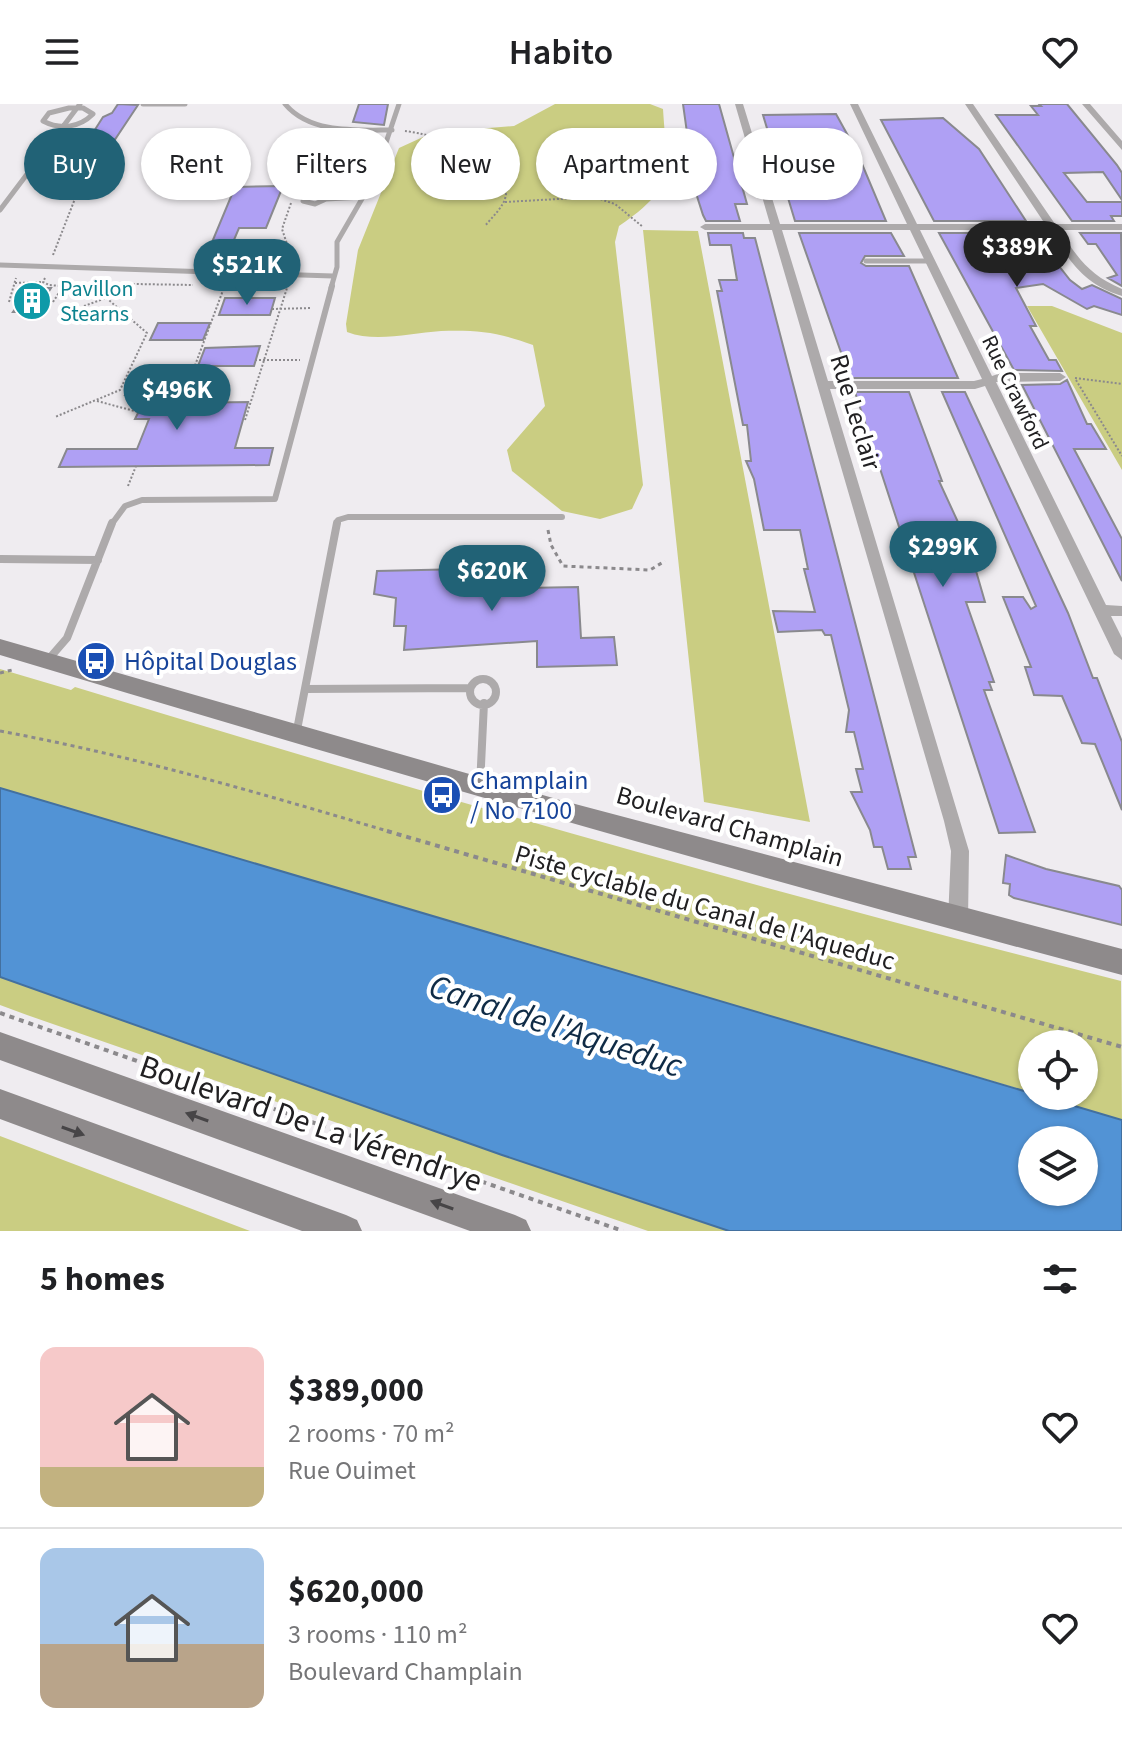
<!DOCTYPE html>
<html lang="en">
<head>
<meta charset="utf-8">
<style>
	body { margin:0; font-family:"Source Sans 3",sans-serif; background:#f6f6f6; color:#202124; height:100vh; display:flex; flex-direction:column; font-size:30px; white-space:nowrap }
	* { box-sizing:border-box; margin:0 }
	p { font-size:26px; color:#757577 }
	.icon { flex:none; width:44px; height:44px; fill:none; stroke:currentColor; stroke-width:2; stroke-linecap:round; stroke-linejoin:round }
	.map { position:relative; height:1127px; overflow:hidden }
	.details { display:flex; flex-direction:column; background:#fff; flex:1 }
	.details>* { flex:none }
	.banner { position:absolute; left:24px; top:24px; width:1074px; height:72px; display:flex; gap:16px }
	.buttons { position:absolute; left:1018px; top:926px; display:grid; gap:16px }
	.buttons a { display:grid; place-items:center; width:80px; height:80px; border-radius:50%; background:#fff; box-shadow:0 2px 6px #0004; font-size:40px }
	.price { position:absolute; translate:-50% -68px; padding:0 18px; border-radius:28px; background:#216276; color:#fff; font-size:26px; line-height:52px; filter:drop-shadow(0 2px 4px #0008) }
	.price::after { content:''; position:absolute; left:50%; top:48px; width:24px; height:18px; margin-left:-12px; background:inherit; clip-path:polygon(0 0,100% 0,50% 100%) }
	.price.current { background:#222; color:#fff }
	ul { padding:0; list-style:none }
	li { display:flex; align-items:center; gap:24px; height:200px; padding:0 40px }
	li+li { border-top:2px solid #e0e0e0 }
	li span { display:grid; place-items:center; flex:none; width:224px; height:160px; border-radius:16px; color:#555 }
	li>.icon { margin-inline-start:auto }
	span .icon { width:96px; height:96px; fill:#fffc; stroke-width:1 }
	li b { font-size:34px }
	h2 { display:flex; justify-content:space-between; align-items:center; height:96px; padding:0 40px; font-size:34px }
	.tag { padding:0 28px; border-radius:36px; background:#fff; box-shadow:0 2px 6px #0004; font-size:28px; line-height:72px }
	.tag.current { background:#216276; color:#fff }
	header { display:flex; justify-content:space-between; align-items:center; height:104px; padding:0 40px; background:#fff; font-size:36px; font-weight:600 }
	.map>svg:first-child { display:block }
</style>
</head>
<body>
<header><svg class="icon" aria-label="menu" viewBox="0 0 24 24"><path d="M4 6h16M4 12h16M4 18h16"/></svg>Habito<svg class="icon" aria-label="heart" viewBox="0 0 24 24"><path d="M12 20l-8-8c-3-5 5-10 8-4 3-6 11-1 8 4z"/></svg></header>
<div class="map">
<svg width="1122" height="1127" viewBox="0 0 1122 1127">
	<rect width="100%" height="100%" fill="#efecf0"/>
	<path fill="#cacd82" d="M 555,0 L 650,0 L 663,5 C 667,70 677,82 619,122 L 615,138 L 643,381 L 632,405 L 600,415 L 562,407 L 512,367 L 507,346 L 545,302 L 533,241 C 498,228 478,226 441,227 C 410,229 376,239 347,228 L 346,220 L 358,146 L 399,44 L 423,33 L 452,27 L 514,22 Z
		M 643,126 L 698,127 L 810,718 L 704,698 Z
		M 1027,202 L 1052,202 L 1122,229 L 1122,366 Z
		M 0,565 L 71,586 L 75,583 C 421,689 770,788 1121,877 L 1122,1016 L 1041,992 L 1084,992 L 1084,940 L 1032,940 L 1032,989 L 0,684 Z
		M 0,873 L 502,1051 L 729,1127 L 648,1127 L 27,911 L 0,901 Z
		M 0,1032 L 250,1127 L 0,1127 Z"/>
	<path fill="#5293d5" stroke="#43709f" stroke-width="2" fill-rule="evenodd" d="M 0,684 L 1122,1016 L 1122,1127 L 729,1127 L 502,1051 L 0,873 ZM 1032,1036 L 1084,1036 L 1084,1088 L 1032,1088 Z"/>
	<path fill="#afa0f4" stroke="#89898e" stroke-width="2" d="M 118,0 L 138,1 L 110,43 L 82,46 L 103,13 L 112,9 Z
		M 359,0 L 388,0 L 384,21 L 353,18 Z
		M 683,0 L 719,0 L 747,100 L 735,100 L 740,117 L 706,117 L 703,111 L 695,86 Z
		M 1039,0 L 1067,0 L 1117,61 L 1122,69 L 1122,96 L 1103,68 L 1064,69 L 1087,98 L 1122,98 L 1122,112 L 1111,112 L 1114,117 L 1072,117 L 996,11 L 1038,11 L 1031,2 L 1041,2 Z
		M 836,10 L 857,48 L 886,117 L 795,117 L 763,11 Z
		M 943,14 L 979,45 L 1026,117 L 934,117 L 881,16 Z
		M 283,82 L 266,124 L 239,124 L 231,143 L 210,143 L 235,83 Z
		M 708,129 L 743,129 L 744,134 L 755,134 L 916,753 L 908,753 L 911,765 L 888,765 L 882,743 L 874,743 L 870,726 L 851,688 L 862,688 L 856,665 L 863,665 L 854,628 L 846,628 L 849,606 L 831,531 L 825,531 L 822,526 L 778,528 L 773,507 L 815,508 L 804,465 L 808,465 L 800,426 L 764,426 L 754,375 L 746,357 L 751,357 L 747,321 L 743,321 L 717,187 L 722,187 L 719,176 L 737,176 L 731,141 L 710,141 Z
		M 799,129 L 891,129 L 904,152 L 865,152 L 861,159 L 866,162 L 909,162 L 958,274 L 850,274 Z
		M 939,129 L 1033,129 L 1070,176 L 1082,185 L 1092,181 L 1122,195 L 1122,211 L 1094,202 L 1087,205 L 1043,180 L 1016,184 L 1036,222 L 1030,222 L 1049,256 L 1056,256 L 1062,267 L 1014,266 Z
		M 1080,129 L 1121,129 L 1122,182 L 1108,174 L 1117,171 L 1096,140 L 1088,140 Z
		M 30,184 L 51,184 L 36,208 L 13,208 Z
		M 225,194 L 275,194 L 270,211 L 219,211 Z
		M 158,219 L 210,219 L 203,236 L 150,236 Z
		M 260,242 L 254,262 L 198,262 L 205,244 Z
		M 190,270 L 179,299 L 248,298 L 235,344 L 273,344 L 269,361 L 59,363 L 67,345 L 137,345 L 149,315 L 135,315 L 147,291 L 125,291 L 134,271 Z
		M 1067,276 L 1087,320 L 1091,320 L 1106,345 L 1074,345 L 1122,435 L 1122,477 L 1022,281 L 1060,280 Z
		M 855,288 L 909,288 L 942,377 L 939,377 L 963,429 L 939,429 L 950,459 L 974,460 L 985,498 L 966,498 L 994,578 L 989,578 L 992,586 L 984,586 L 1035,728 L 999,729 Z
		M 942,288 L 965,288 L 1068,509 L 1093,574 L 1097,574 L 1122,638 L 1122,706 L 1095,640 L 1082,639 L 1062,592 L 1034,591 L 1025,563 L 1031,563 L 1003,493 L 1023,493 L 1031,505 L 1036,502 Z
		M 523,455 L 523,484 L 578,483 L 581,534 L 614,533 L 617,561 L 537,563 L 537,537 L 404,546 L 406,522 L 394,522 L 396,494 L 374,490 L 377,467 L 465,465 L 465,460 Z
		M 1006,751 L 1046,765 L 1119,782 L 1122,786 L 1122,821 L 1014,794 L 1009,791 L 1010,780 L 1003,779 Z"/>
	<g fill="none" stroke-linecap="round" stroke-linejoin="round">
		<path stroke="#8b898c" stroke-width="2" stroke-dasharray="2 2" stroke-linecap="butt" d="M 405,27 C 435,31 510,49 506,90 C 505,102 492,113 485,122
			M 358,74 L 371,39
			M 505,98 L 594,93 L 615,100 L 643,123
			M 291,99 L 282,125 L 293,158
			M 53,151 L 94,46
			M 45,174 L 43,178 L 49,181 L 96,185 L 147,229 L 120,286 L 55,313
			M 15,179 L 43,178
			M 97,184 L 134,180 L 193,181
			M 9,198 L 16,174
			M 53,198 L 62,184
			M 84,202 L 106,194
			M 272,205 L 312,204
			M 255,256 L 300,256
			M 1075,274 L 1122,280
			M 1076,276 L 1122,352
			M 97,297 L 138,308
			M 181,299 L 225,181
			M 245,316 L 287,184
			M 128,382 L 136,362"/>
		<path stroke="#8b898c" stroke-width="3" stroke-dasharray="4 4" stroke-linecap="butt" d="M 548,426 L 551,441 L 563,462 L 650,466 L 665,457
			M 0,569 L 12,566
			M 0,627 C 134,652 263,690 394,729"/>
		<path stroke="#8b898c" stroke-width="4" stroke-dasharray="5 5" stroke-linecap="butt" d="M 387,727 L 1122,943
			M 0,909 L 623,1127"/>
		<path stroke="#adaaab" stroke-width="5" d="M 143,0 L 185,0
			M 285,0 C 310,30 356,26 392,26
			M 69,4 L 83,4 L 93,10 C 79,24 60,26 43,17 L 49,9 Z
			M 312,90 L 322,91 L 326,95 L 315,100 L 303,97 Z
			M 326,95 L 363,93
			M 0,106 L 80,0
			M 866,157 L 930,157
			M 0,161 L 333,172
			M 331,184 L 337,163 L 337,138 L 374,74 L 399,0"/>
		<path stroke="#adaaab" stroke-width="6" d="M 111,421 L 125,402 L 142,396 L 275,395 L 332,182
			M 337,421 L 338,416 L 348,413 L 562,413"/>
		<path stroke="#adaaab" stroke-width="8" d="M 0,455 L 98,456
			M 47,557 L 67,534 L 112,419
			M470 588a13 13 0 1 1 26 0a13 13 0 1 1-26 0Z
			M 305,585 L 469,584
			M 296,631 L 337,419
			M 480,682 L 484,599"/>
		<path fill="#adaaab" fill-rule="evenodd" d="M 735,0 L 743,0 L 780,120 L 907,120 L 850,0 L 858,0 L 917,120 L 1045,120 L 965,0 L 973,0 L 1055,120 L 1122,120 L 1122,126 L 1059,126 C 1079,155 1089,171 1122,185 L 1122,192 C 1083,180 1071,158 1049,126 L 920,126 L 992,272 L 1001,269 L 1060,269 L 1066,273 L 1060,277 L 996,278 L 1106,501 L 1122,502 L 1122,512 L 1111,512 L 1122,534 L 1122,556 L 1114,550 L 985,282 L 975,285 L 830,285 L 969,747 L 968,816 L 965,822 L 958,825 L 951,822 L 948,816 L 951,747 L 944,717 L 772,126 L 705,126 L 700,123 L 705,120 L 770,120 ZM 782,126 L 910,126 L 982,275 L 974,277 L 828,277 Z
			M 1082,0 L 1090,0 L 1122,37 L 1122,46 Z"/>
		<path fill="#8e8a8b" fill-rule="evenodd" d="M 0,535 L 560,696 L 1122,845 L 1122,871 C 746,771 372,663 0,551 Z
			M 0,928 L 515,1111 L 526,1116 L 531,1127 L 470,1127 L 0,956 Z
			M 0,985 L 346,1111 L 357,1116 L 362,1127 L 302,1127 L 0,1015 Z"/>
	</g>
	<defs><path id="oneway-solid" d="M-6-.8H1V-3.2L6.5 0L1 3.2V.8H-6Z" transform="scale(2)"/></defs>
	<g fill="#474547">
		<use href="#oneway-solid" transform="translate(197 1013) rotate(-160)"/>
		<use href="#oneway-solid" transform="translate(73 1027) rotate(20)"/>
		<use href="#oneway-solid" transform="translate(442 1101) rotate(-160)"/>
	</g>
	<defs>
		<symbol id="building-disc" viewBox="-11 -11 22 22"><circle r="9.5" fill="#0f9aa8" stroke="#fff"/><path d="M-4-6H4V6H1V3H-1V6H-4ZM-2.5-4.3h1.7v1.8h-1.7ZM.8-4.3h1.7v1.8H.8ZM-2.5-1h1.7V.8h-1.7ZM.8-1h1.7V.8H.8Z" fill="#fff"/></symbol>
		<symbol id="bus-disc" viewBox="-11 -11 22 22"><circle r="9.5" fill="#1a4fb4" stroke="#fff"/><path d="M-5-6H5V4H4V6H2V4H-2V6H-4V4H-5ZM-3.5-4V0h7V-4ZM-3.5 1.2v1.5H-2V1.2ZM2 1.2v1.5H3.5V1.2Z" fill="#fff"/></symbol>
	</defs>
	<g fill-rule="evenodd">
		<use href="#building-disc" x="10" y="175" width="44" height="44"/>
		<use href="#bus-disc" x="74" y="535" width="44" height="44"/>
		<use href="#bus-disc" x="420" y="669" width="44" height="44"/>
	</g>
	<g text-anchor="middle" stroke-width="8" stroke-linejoin="round" paint-order="stroke">
		<g font-size="22" fill="#0d838f" stroke="#fff" text-anchor="start">
			<text x="60" y="192">Pavillon<tspan x="60" dy="25">Stearns</tspan></text>
		</g>
		<g font-size="22" fill="#212022" stroke="#fff">
			<text transform="translate(1016 288) rotate(64)" y="8">Rue Crawford</text>
		</g>
		<g font-size="26" fill="#212022" stroke="#fff">
			<text transform="translate(856 308) rotate(73)" y="9">Rue Leclair</text>
			<text transform="translate(730 722) rotate(16)" y="9">Boulevard Champlain</text>
			<text transform="translate(705 803) rotate(16)" y="9">Piste cyclable du Canal de l'Aqueduc</text>
		</g>
		<g font-size="26" fill="#164399" stroke="#fff" text-anchor="start">
			<text x="124" y="566">Hôpital Douglas</text>
			<text x="470" y="685">Champlain<tspan x="470" dy="30">/ No 7100</tspan></text>
		</g>
		<g font-size="32" fill="#212022" stroke="#fff">
			<text transform="translate(311 1019) rotate(19)" y="11">Boulevard De La Vérendrye</text>
		</g>
		<g font-size="34" font-style="italic" fill="#0f2b46" stroke="#fff">
			<text transform="translate(556 921) rotate(18)" y="12">Canal de l'Aqueduc</text>
		</g>
	</g>
</svg>
<div class="buttons">
<a><svg class="icon" aria-label="locate" viewBox="0 0 24 24"><circle cx="12" cy="12" r="6"/><path d="M12 2v4M12 18v4M2 12h4M18 12h4"/></svg></a>
<a><svg class="icon" aria-label="layers" viewBox="0 0 24 24"><path d="M12 4l9 5-9 5-9-5zM3 14l9 5 9-5"/></svg></a>
</div>
<b class="price current" style="left:1017px;top:185px">$389K</b>
<b class="price" style="left:247px;top:203px">$521K</b>
<b class="price" style="left:177px;top:328px">$496K</b>
<b class="price" style="left:943px;top:485px">$299K</b>
<b class="price" style="left:492px;top:509px">$620K</b>
<div class="banner">
<a class="tag current">Buy</a>
<a class="tag">Rent</a>
<a class="tag">Filters</a>
<a class="tag">New</a>
<a class="tag">Apartment</a>
<a class="tag">House</a>
</div>
</div>
<section class="details">
<h2>5 homes<svg class="icon" aria-label="filters" viewBox="0 0 24 24"><path d="M4 7h16M4 17h16"/><circle cx="9" cy="7" r="2"/><circle cx="15" cy="17" r="2"/></svg></h2>
<ul>
<li><span style="background:linear-gradient(#f6c9c9 75%,#c2b280 0)"><svg class="icon" aria-label="home" viewBox="0 0 24 24"><path d="M3 11l9-7 9 7M6 9v11h12V9"/></svg></span><div><b>$389,000</b><p>2 rooms · 70 m²</p><p>Rue Ouimet</p></div><svg class="icon" aria-label="heart" viewBox="0 0 24 24"><path d="M12 20l-8-8c-3-5 5-10 8-4 3-6 11-1 8 4z"/></svg></li>
<li><span style="background:linear-gradient(#a9c7e8 60%,#b9a48a 0)"><svg class="icon" aria-label="home" viewBox="0 0 24 24"><path d="M3 11l9-7 9 7M6 9v11h12V9"/></svg></span><div><b>$620,000</b><p>3 rooms · 110 m²</p><p>Boulevard Champlain</p></div><svg class="icon" aria-label="heart" viewBox="0 0 24 24"><path d="M12 20l-8-8c-3-5 5-10 8-4 3-6 11-1 8 4z"/></svg></li>
</ul>
</section>
</body>
</html>
